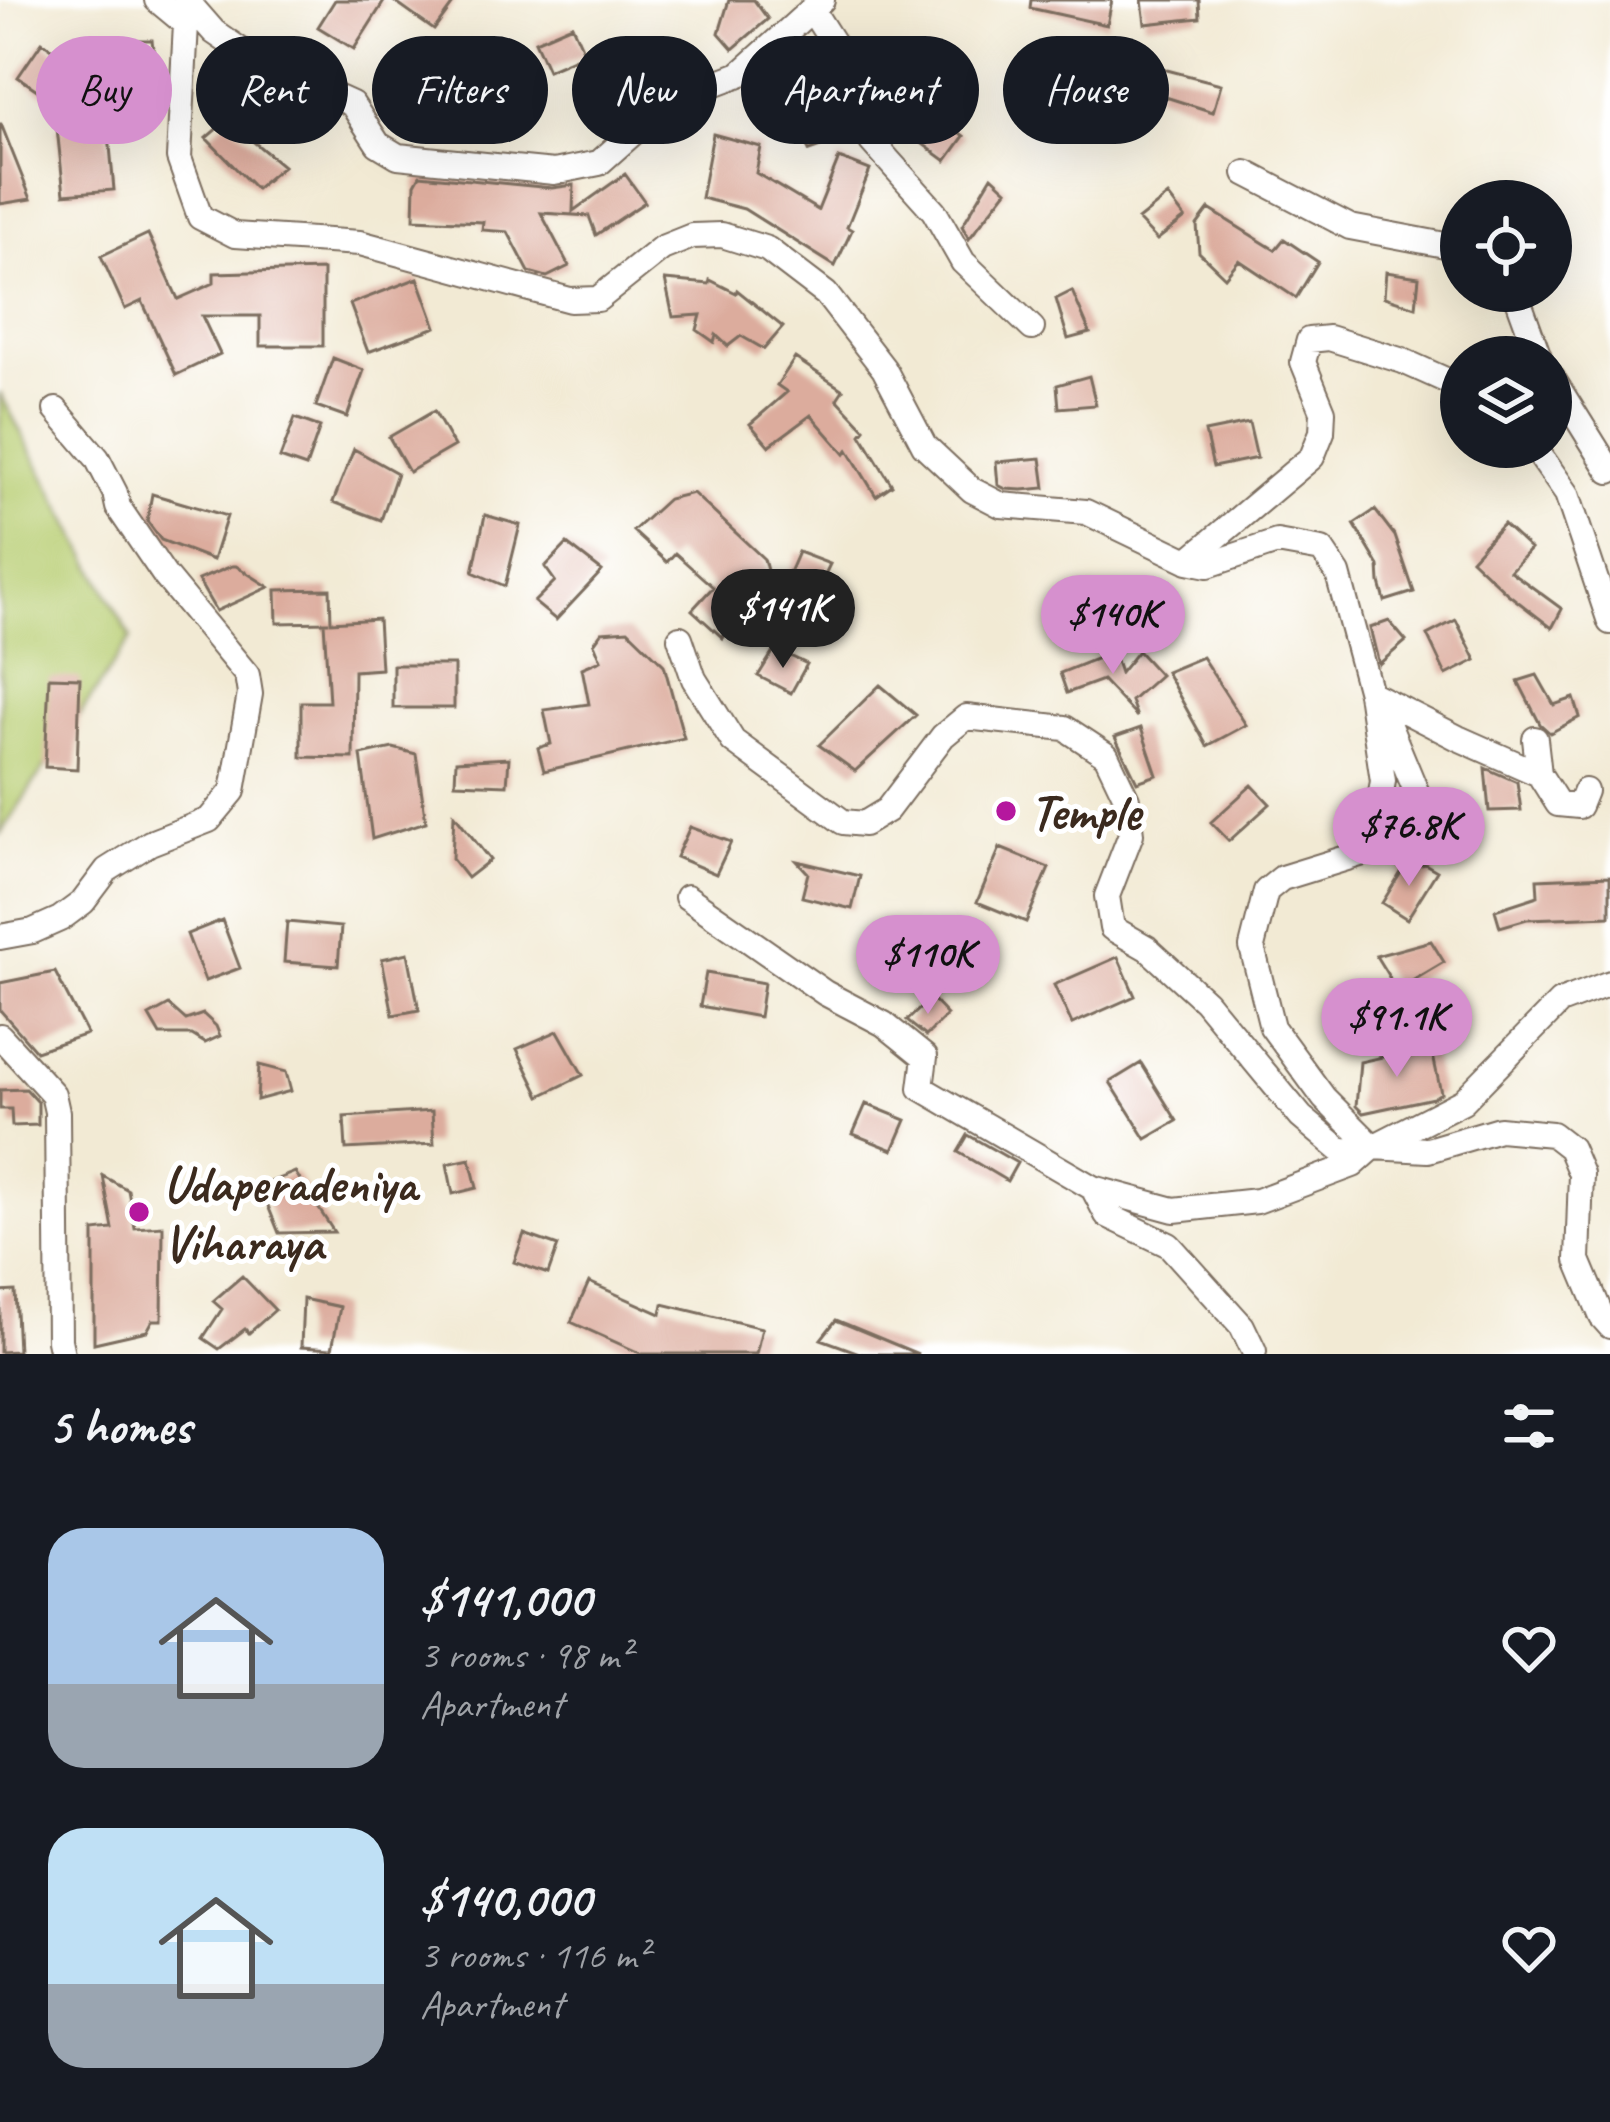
<!DOCTYPE html>
<html lang="en">
<head>
<meta charset="utf-8">
<style>
	body { margin:0; font-family:Caveat,sans-serif; background:#242831; color:#f1f3f6; height:100vh; display:flex; flex-direction:column; font-size:45px; white-space:nowrap }
	* { box-sizing:border-box; margin:0 }
	p { font-size:39px; color:#9ea1a6 }
	.icon { flex:none; width:66px; height:66px; fill:none; stroke:currentColor; stroke-width:2; stroke-linecap:round; stroke-linejoin:round }
	.map { position:relative; height:1354px; overflow:hidden }
	.panel { display:flex; flex-direction:column; background:#171b24; flex:1 }
	.panel>* { flex:none }
	.guide { position:absolute; left:36px; top:36px; width:1539px; height:108px; display:flex; gap:24px }
	.buttons { position:absolute; left:1440px; top:180px; display:grid; gap:24px }
	.buttons a { display:grid; place-items:center; width:132px; height:132px; border-radius:50%; background:#171b24; box-shadow:0 12px 48px #0002; font-size:60px }
	.price { position:absolute; translate:-50% -102px; padding:0 27px; border-radius:42px; background:#d690ce; color:#111; font-size:39px; line-height:78px; filter:drop-shadow(0 3px 6px #0008) }
	.price::after { content:''; position:absolute; left:50%; top:72px; width:36px; height:27px; margin-left:-18px; background:inherit; clip-path:polygon(0 0,100% 0,50% 100%) }
	.price.active { background:#222; color:#fff }
	ul { padding:0; list-style:none }
	li { display:flex; align-items:center; gap:36px; height:300px; padding:0 48px }
	li span { display:grid; place-items:center; flex:none; width:336px; height:240px; border-radius:36px; color:#555 }
	li>.icon { margin-inline-start:auto }
	span .icon { width:144px; height:144px; fill:#fffc; stroke-width:1 }
	li b { font-size:51px }
	h2 { display:flex; justify-content:space-between; align-items:center; height:144px; padding:0 48px; font-size:51px }
	.tag { padding:0 42px; border-radius:54px; background:#171b24; box-shadow:0 12px 48px #0002; font-size:42px; line-height:108px }
	.tag.active { background:#d690ce; color:#111 }
	.map>svg:first-child { display:block }
</style>
</head>
<body>
<div class="map">
<svg width="1610" height="1354" viewBox="0 0 1610 1354">
	<rect width="100%" height="100%" fill="#fff"/>
	<filter id="ink" filterUnits="userSpaceOnUse"><feTurbulence type="fractalNoise" baseFrequency=".00833" numOctaves="2"/><feDisplacementMap in="SourceGraphic" scale="24" xChannelSelector="R" yChannelSelector="G"/><feConvolveMatrix kernelMatrix="1 2 1 2 8 2 1 2 1" color-interpolation-filters="sRGB"/></filter>
	<filter id="wash" filterUnits="userSpaceOnUse"><feTurbulence type="fractalNoise" baseFrequency=".004" numOctaves="4" result="noise"/><feDisplacementMap in="SourceGraphic" scale="48" xChannelSelector="R" yChannelSelector="G"/><feGaussianBlur stdDeviation="2.7" result="paint"/><feColorMatrix in="noise" values="0 0 0 0 0 0 0 0 0 0 0 0 0 0 0 0 0 1.4 0 .05"/><feComposite in="paint" operator="in"/></filter>
	<g filter="url(#wash)">
		<rect width="100%" height="100%" fill="#f2ead4"/>
		<path fill="#b7cd71" stroke="#797c48" stroke-width="3" d="M 0,393 L 131,638 L 0,834 Z"/>
		<g id="blocks">
			<path fill="#dcac9d" d="M 335,0 L 385,0 L 354,49 L 318,27 Z
				M 392,0 L 456,0 L 434,30 Z
				M 729,0 L 754,0 L 768,19 L 733,49 L 719,33 Z
				M 1031,0 L 1112,0 L 1107,25 L 1030,8 Z
				M 1142,0 L 1199,0 L 1200,18 L 1145,24 Z
				M 572,25 L 585,54 L 548,70 L 535,41 Z
				M 117,40 L 152,40 L 155,64 L 121,70 Z
				M 42,42 L 83,70 L 59,105 L 18,77 Z
				M 788,52 L 817,55 L 813,98 L 829,144 L 809,151 L 786,88 L 781,88 L 784,56 Z
				M 456,60 L 513,63 L 511,89 L 500,88 L 496,130 L 467,127 L 466,137 L 440,135 L 444,101 L 454,101 Z
				M 889,65 L 919,121 L 934,114 L 964,136 L 946,161 L 912,136 L 918,130 L 886,106 L 870,75 Z
				M 1163,69 L 1221,84 L 1213,112 L 1156,94 Z
				M 227,120 L 283,166 L 256,189 L 206,138 Z
				M 0,124 L 1,124 L 31,199 L 0,204 Z
				M 108,124 L 114,190 L 64,194 L 57,128 Z
				M 713,134 L 761,147 L 756,173 L 818,210 L 839,158 L 870,170 L 847,227 L 852,230 L 835,266 L 744,209 L 701,198 Z
				M 625,174 L 645,202 L 596,235 L 589,216 L 541,213 L 569,266 L 547,277 L 529,272 L 508,232 L 482,230 L 483,222 L 414,219 L 415,184 L 420,175 L 552,188 L 574,185 L 573,211 Z
				M 992,176 L 1007,190 L 969,239 L 962,226 Z
				M 1168,196 L 1185,218 L 1157,240 L 1138,220 Z
				M 1209,209 L 1275,250 L 1284,239 L 1318,262 L 1296,298 L 1239,260 L 1225,277 L 1199,252 L 1197,225 Z
				M 148,234 L 178,299 L 214,283 L 214,273 L 323,270 L 323,346 L 260,346 L 260,316 L 202,316 L 220,354 L 176,375 L 142,301 L 125,309 L 101,256 Z
				M 1386,272 L 1419,277 L 1416,307 L 1384,297 Z
				M 418,278 L 436,327 L 368,352 L 350,304 Z
				M 665,280 L 709,284 L 710,280 L 736,293 L 737,290 L 783,327 L 764,349 L 741,336 L 728,346 L 716,335 L 714,342 L 697,330 L 701,315 L 673,317 Z
				M 1072,291 L 1090,333 L 1068,339 L 1056,299 Z
				M 333,358 L 364,370 L 347,417 L 316,406 Z
				M 795,358 L 843,390 L 837,399 L 865,429 L 861,434 L 892,485 L 876,496 L 848,450 L 845,454 L 811,415 L 769,446 L 750,424 L 787,392 L 777,385 Z
				M 1089,376 L 1096,405 L 1059,408 L 1057,385 Z
				M 434,411 L 454,446 L 409,472 L 389,437 Z
				M 295,418 L 320,427 L 306,467 L 280,458 Z
				M 1249,423 L 1257,458 L 1213,467 L 1205,432 Z
				M 354,449 L 397,473 L 381,520 L 333,502 Z
				M 1041,458 L 1045,488 L 1022,490 L 1006,489 L 998,485 L 996,462 Z
				M 693,493 L 764,559 L 770,582 L 723,638 L 692,610 L 713,587 L 675,553 L 667,562 L 633,531 L 668,499 Z
				M 152,494 L 227,516 L 213,560 L 161,540 L 147,521 Z
				M 1375,510 L 1395,536 L 1414,592 L 1385,601 L 1380,583 L 1379,566 L 1354,524 Z
				M 485,515 L 520,525 L 505,586 L 473,572 Z
				M 1503,524 L 1530,549 L 1510,571 L 1562,609 L 1552,628 L 1508,594 L 1471,559 Z
				M 567,544 L 602,571 L 556,620 L 534,602 L 555,581 L 545,567 Z
				M 798,552 L 830,564 L 819,587 L 788,575 Z
				M 232,566 L 236,566 L 269,587 L 216,611 L 198,580 Z
				M 330,589 L 331,622 L 378,619 L 381,669 L 354,671 L 353,758 L 301,757 L 301,702 L 329,702 L 324,622 L 329,622 L 277,623 L 276,590 Z
				M 1456,620 L 1476,660 L 1446,675 L 1427,635 Z
				M 1389,621 L 1406,641 L 1379,664 L 1370,628 Z
				M 628,630 L 664,665 L 684,738 L 544,771 L 538,748 L 551,744 L 544,710 L 589,704 L 582,668 L 601,660 L 594,643 L 602,632 Z
				M 775,649 L 807,664 L 791,693 L 758,676 Z
				M 1138,651 L 1160,675 L 1131,701 L 1137,717 L 1102,680 L 1067,693 L 1060,673 L 1113,652 L 1120,673 Z
				M 1202,657 L 1246,725 L 1207,746 L 1166,672 Z
				M 393,665 L 454,665 L 454,708 L 393,708 Z
				M 1537,675 L 1554,705 L 1574,698 L 1580,717 L 1550,733 L 1540,724 L 1518,681 Z
				M 49,677 L 80,678 L 77,769 L 45,767 Z
				M 880,685 L 916,715 L 855,771 L 819,745 Z
				M 1141,728 L 1157,775 L 1137,782 L 1115,737 Z
				M 393,748 L 416,754 L 426,822 L 372,839 L 361,755 Z
				M 509,758 L 507,785 L 455,783 L 456,761 Z
				M 1485,768 L 1517,782 L 1521,810 L 1489,811 Z
				M 1252,785 L 1270,804 L 1229,841 L 1211,822 Z
				M 454,814 L 490,860 L 467,878 L 452,859 Z
				M 690,827 L 731,842 L 716,874 L 676,857 Z
				M 1000,848 L 1049,868 L 1026,922 L 977,902 Z
				M 797,861 L 860,876 L 852,909 L 802,897 L 808,873 Z
				M 1407,863 L 1417,866 L 1425,864 L 1437,871 L 1407,919 L 1382,903 Z
				M 1610,876 L 1610,916 L 1527,919 L 1500,927 L 1495,910 L 1538,896 L 1537,879 Z
				M 222,920 L 240,968 L 205,981 L 187,934 Z
				M 287,922 L 341,927 L 338,966 L 284,962 Z
				M 1431,941 L 1444,962 L 1397,990 L 1376,956 Z
				M 408,953 L 419,1010 L 393,1015 L 382,959 Z
				M 1118,957 L 1135,996 L 1072,1024 L 1054,985 Z
				M 55,972 L 87,1034 L 36,1051 L 0,1010 L 0,983 Z
				M 706,973 L 764,983 L 759,1017 L 700,1006 Z
				M 931,998 L 947,1015 L 926,1036 L 907,1021 Z
				M 169,1005 L 186,1020 L 203,1014 L 216,1026 L 220,1036 L 205,1043 L 192,1035 L 160,1035 L 149,1016 Z
				M 558,1031 L 583,1075 L 540,1096 L 517,1049 Z
				M 1431,1046 L 1441,1093 L 1433,1098 L 1363,1113 L 1356,1106 L 1360,1062 Z
				M 1141,1063 L 1177,1121 L 1146,1139 L 1110,1082 Z
				M 259,1065 L 286,1072 L 291,1091 L 257,1100 Z
				M 26,1089 L 38,1102 L 38,1125 L 12,1126 L 11,1109 L 0,1109 L 0,1090 Z
				M 866,1104 L 906,1120 L 893,1150 L 853,1134 Z
				M 432,1111 L 434,1144 L 346,1149 L 344,1117 Z
				M 968,1135 L 1017,1163 L 1007,1181 L 958,1152 Z
				M 470,1159 L 477,1188 L 453,1194 L 447,1164 Z
				M 295,1172 L 334,1232 L 279,1233 L 260,1186 Z
				M 103,1176 L 128,1190 L 135,1228 L 163,1226 L 162,1320 L 153,1320 L 147,1331 L 94,1343 L 94,1231 L 113,1229 Z
				M 524,1234 L 558,1246 L 548,1274 L 514,1262 Z
				M 242,1276 L 275,1310 L 249,1333 L 245,1329 L 219,1349 L 203,1338 L 222,1309 L 213,1301 Z
				M 589,1282 L 661,1314 L 663,1304 L 762,1328 L 756,1354 L 642,1354 L 571,1322 Z
				M 15,1291 L 18,1351 L 0,1352 L 0,1292 Z
				M 303,1299 L 340,1307 L 332,1349 L 301,1347 Z
				M 836,1320 L 918,1354 L 862,1354 L 821,1339 Z"/>
		</g>
	</g>
	<g filter="url(#ink)">
		<use href="#blocks" fill-opacity="0" stroke="#7b6d5e" stroke-width="3"/>
		<g fill="none" stroke-linecap="round" stroke-linejoin="round">
			<defs>
				<path id="minor" d="M 157,0 L 186,24 L 179,158 L 200,217 L 235,235 L 360,243 L 570,300 L 598,299 L 662,248 L 692,236 L 722,235 L 767,249 L 826,294 L 884,369 L 924,445 L 972,490 L 1001,505 L 1086,512 L 1188,561 L 1208,565 L 1277,542 L 1322,550 L 1338,574 L 1370,693 L 1383,781 L 1375,828 L 1363,853 L 1282,878 L 1266,891 L 1252,947 L 1272,1027 L 1324,1098 L 1373,1147 L 1428,1150 L 1499,1129 L 1552,1134 L 1570,1148 L 1581,1174 L 1578,1260 L 1602,1317 L 1610,1326
					M 186,0 L 214,32 L 255,60 L 352,104 L 378,144 L 398,156 L 554,172 L 599,163 L 669,101 L 740,74 L 822,0
					M 812,10 L 833,43 L 872,142 L 934,211 L 963,262 L 1032,328
					M 1246,173 L 1350,227 L 1461,248
					M 1515,291 L 1539,357
					M 1551,376 L 1610,471
					M 1534,447 L 1567,494 L 1610,622
					M 1188,561 L 1312,457 L 1322,432 L 1323,411 L 1303,362 L 1309,340 L 1329,338 L 1403,361 L 1461,387
					M 680,638 L 694,679 L 733,741 L 843,822 L 864,824 L 887,810 L 943,736 L 966,717 L 1065,728 L 1106,755 L 1127,799 L 1131,834 L 1107,896 L 1112,928 L 1147,948 L 1205,1001 L 1301,1117 L 1339,1149 L 1354,1152 L 1373,1147 L 1463,1101 L 1560,1002 L 1610,983
					M 1370,693 L 1458,738 L 1539,774 L 1535,739
					M 1382,709 L 1428,820 L 1416,850
					M 1539,774 L 1558,804 L 1579,806 L 1585,791
					M 687,897 L 825,993 L 884,1024 L 925,1057 L 921,1088 L 1093,1188 L 1174,1210 L 1257,1201 L 1353,1165 L 1371,1149
					M 0,937 L 33,931 L 60,919 L 83,902 L 107,870 L 150,843 L 209,820 L 233,791 L 250,694 L 247,675 L 165,576 L 118,507 L 115,493 L 97,458 L 56,410
					M 0,1036 L 53,1094 L 57,1112 L 59,1340 L 62,1354
					M 1093,1188 L 1107,1215 L 1169,1245 L 1242,1326 L 1254,1351"/>
			</defs>
			<use href="#minor" stroke="#7b6d5e" stroke-width="28"/>
			<use href="#minor" stroke="#fff" stroke-width="24"/>
		</g>
	</g>
	<g fill="#b5179e" stroke="#fff" stroke-width="4.5">
		<circle cx="1006" cy="811" r="12"/>
		<circle cx="139" cy="1212" r="12"/>
	</g>
	<g text-anchor="middle" stroke-width="10" stroke-linejoin="round" paint-order="stroke">
		<g font-size="51" font-weight="bold" fill="#3b2a1e" stroke="#fff" text-anchor="start">
			<text x="1030" y="829">Temple</text>
			<text x="163" y="1201">Udaperadeniya<tspan x="163" dy="59">Viharaya</tspan></text>
		</g>
	</g>
</svg>
<div class="buttons">
<a><svg class="icon" aria-label="locate" viewBox="0 0 24 24"><circle cx="12" cy="12" r="6"/><path d="M12 2v4M12 18v4M2 12h4M18 12h4"/></svg></a>
<a><svg class="icon" aria-label="layers" viewBox="0 0 24 24"><path d="M12 4l9 5-9 5-9-5zM3 14l9 5 9-5"/></svg></a>
</div>
<b class="price active" style="left:783px;top:671px">$141K</b>
<b class="price" style="left:1113px;top:677px">$140K</b>
<b class="price" style="left:1409px;top:889px">$76.8K</b>
<b class="price" style="left:928px;top:1017px">$110K</b>
<b class="price" style="left:1397px;top:1080px">$91.1K</b>
<div class="guide">
<a class="tag active">Buy</a>
<a class="tag">Rent</a>
<a class="tag">Filters</a>
<a class="tag">New</a>
<a class="tag">Apartment</a>
<a class="tag">House</a>
</div>
</div>
<section class="panel">
<h2>5 homes<svg class="icon" aria-label="filters" viewBox="0 0 24 24"><path d="M4 7h16M4 17h16"/><circle cx="9" cy="7" r="2"/><circle cx="15" cy="17" r="2"/></svg></h2>
<ul>
<li><span style="background:linear-gradient(#a9c7e8 65%,#9aa5b1 0)"><svg class="icon" aria-label="home" viewBox="0 0 24 24"><path d="M3 11l9-7 9 7M6 9v11h12V9"/></svg></span><div><b>$141,000</b><p>3 rooms · 98 m²</p><p>Apartment</p></div><svg class="icon" aria-label="heart" viewBox="0 0 24 24"><path d="M12 20l-8-8c-3-5 5-10 8-4 3-6 11-1 8 4z"/></svg></li>
<li><span style="background:linear-gradient(#bfe0f5 65%,#9aa5b1 0)"><svg class="icon" aria-label="home" viewBox="0 0 24 24"><path d="M3 11l9-7 9 7M6 9v11h12V9"/></svg></span><div><b>$140,000</b><p>3 rooms · 116 m²</p><p>Apartment</p></div><svg class="icon" aria-label="heart" viewBox="0 0 24 24"><path d="M12 20l-8-8c-3-5 5-10 8-4 3-6 11-1 8 4z"/></svg></li>
</ul>
</section>
</body>
</html>
